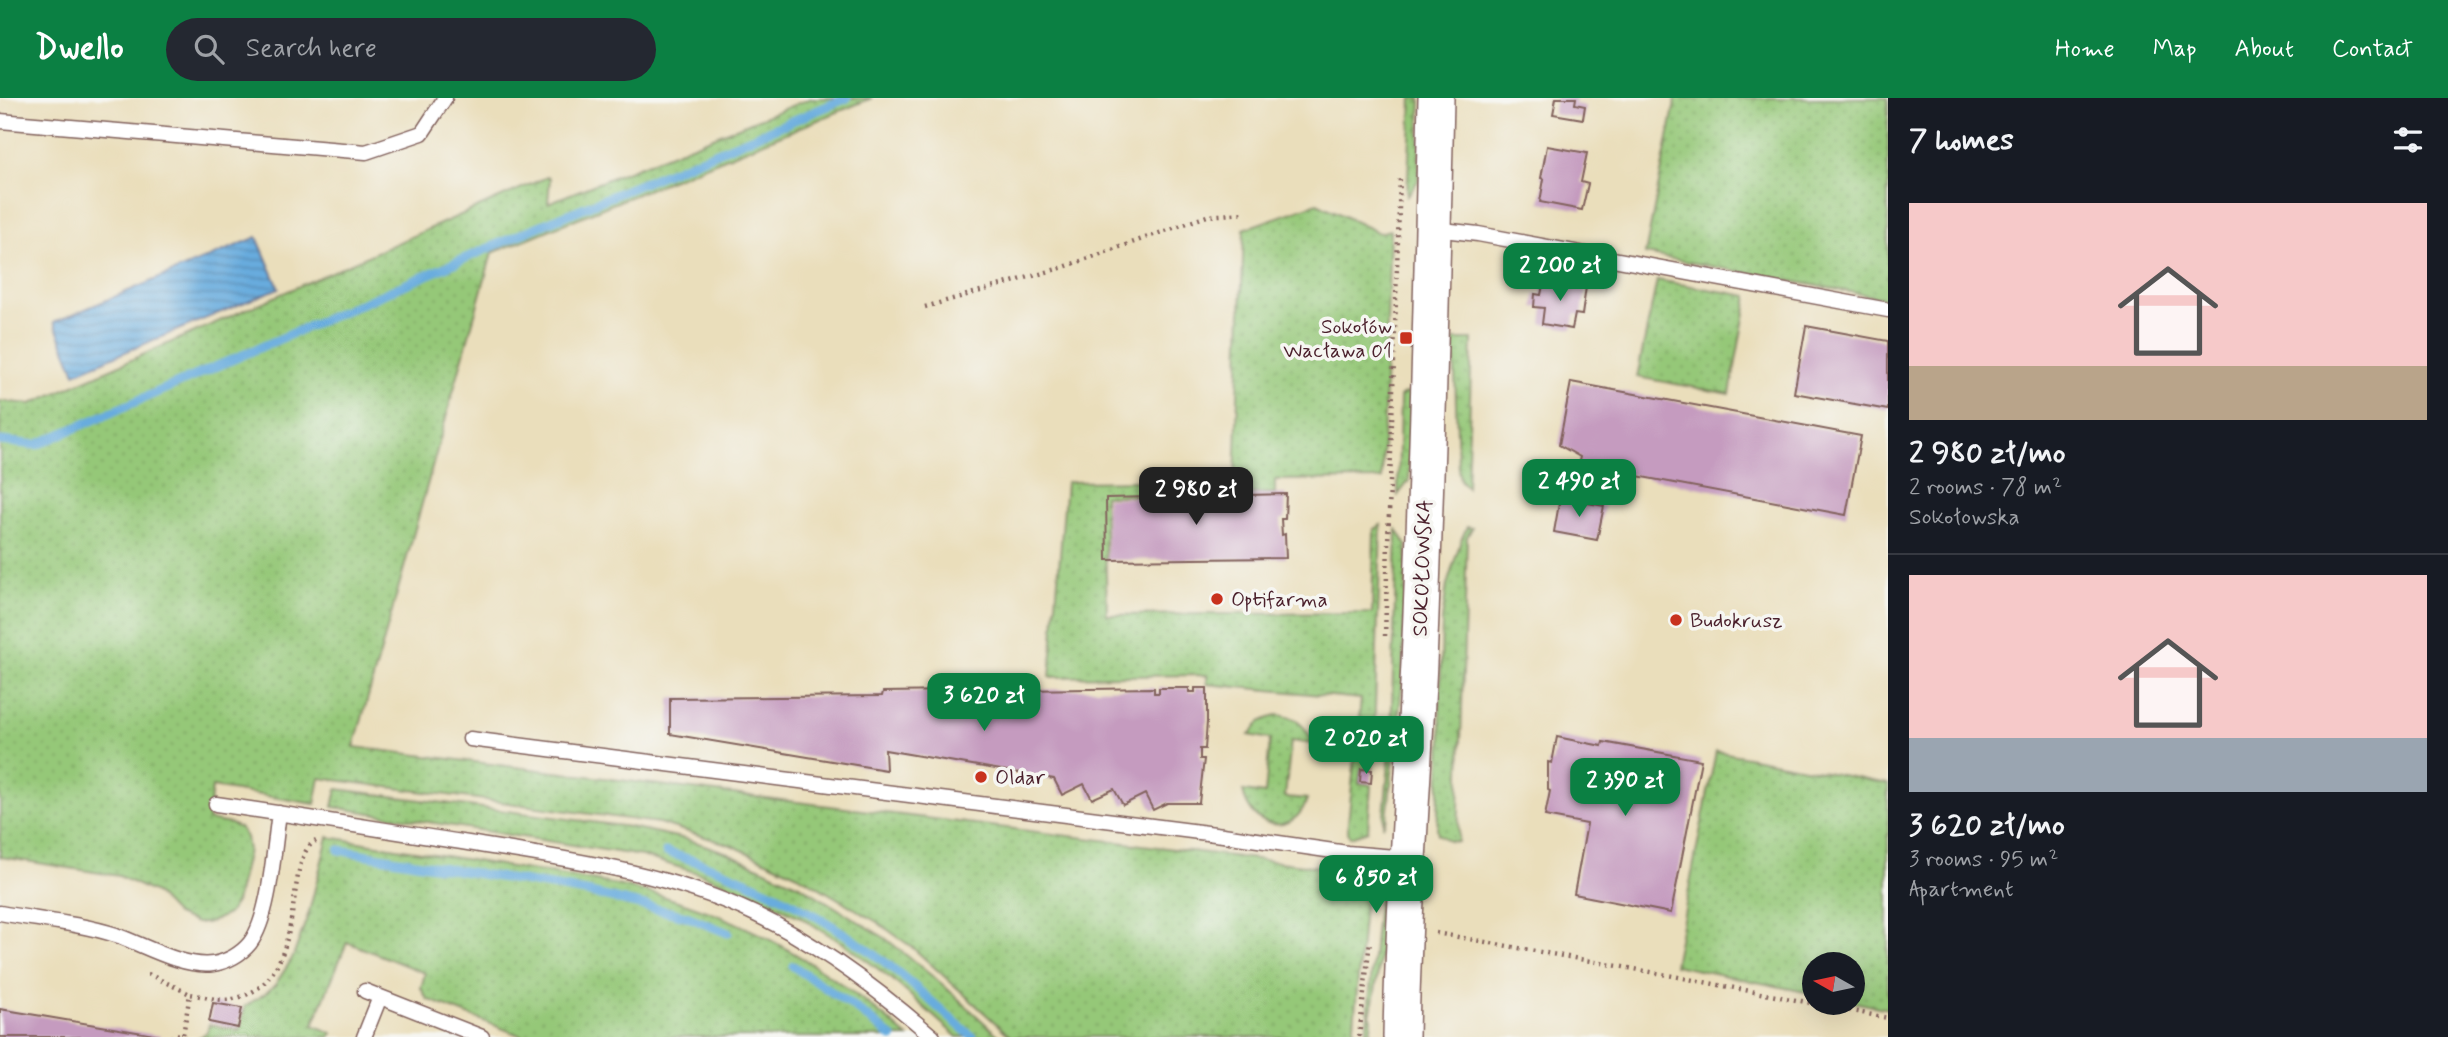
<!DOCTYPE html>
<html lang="en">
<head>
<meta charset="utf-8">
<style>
	body { margin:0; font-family:Mynerve,sans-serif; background:#242831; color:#f1f3f6; height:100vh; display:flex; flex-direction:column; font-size:26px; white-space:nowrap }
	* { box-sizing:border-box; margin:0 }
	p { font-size:23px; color:#9ea1a6 }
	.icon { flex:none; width:38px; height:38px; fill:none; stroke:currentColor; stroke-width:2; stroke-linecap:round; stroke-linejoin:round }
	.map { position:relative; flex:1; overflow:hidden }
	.drawer { display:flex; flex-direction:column; background:#171b24; width:560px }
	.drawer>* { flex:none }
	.needle { width:46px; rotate:279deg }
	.buttons { position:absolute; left:1802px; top:854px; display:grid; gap:14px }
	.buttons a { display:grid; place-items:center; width:63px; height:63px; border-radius:50%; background:#171b24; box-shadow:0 7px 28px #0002; font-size:35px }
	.price { position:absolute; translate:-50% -60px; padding:0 16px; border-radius:14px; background:#0b8043; color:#fff; font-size:23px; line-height:46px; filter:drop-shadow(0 2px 4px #0008) }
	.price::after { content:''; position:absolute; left:50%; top:42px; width:21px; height:16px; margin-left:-10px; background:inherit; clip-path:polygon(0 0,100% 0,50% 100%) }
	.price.current { background:#222; color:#fff }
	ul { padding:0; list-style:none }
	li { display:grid; align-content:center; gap:14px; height:371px; padding:0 21px }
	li+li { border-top:2px solid #363941 }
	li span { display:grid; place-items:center; height:217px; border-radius:0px; color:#555 }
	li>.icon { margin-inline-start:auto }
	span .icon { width:126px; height:126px; fill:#fffc; stroke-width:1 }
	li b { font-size:30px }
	h2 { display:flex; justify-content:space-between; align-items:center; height:84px; padding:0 21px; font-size:30px }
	header { display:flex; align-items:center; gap:42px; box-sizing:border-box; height:98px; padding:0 35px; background:#0b8043; color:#fff }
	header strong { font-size:33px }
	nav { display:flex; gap:38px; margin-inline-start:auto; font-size:24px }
	.search { width:490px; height:63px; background:#242831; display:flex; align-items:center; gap:18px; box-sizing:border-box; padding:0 24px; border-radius:38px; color:#9ea1a6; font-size:26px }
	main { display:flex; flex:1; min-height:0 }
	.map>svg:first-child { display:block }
</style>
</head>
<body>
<header>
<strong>Dwello</strong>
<div class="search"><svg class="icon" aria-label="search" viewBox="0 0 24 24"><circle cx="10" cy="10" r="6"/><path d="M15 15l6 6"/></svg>Search here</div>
<nav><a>Home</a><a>Map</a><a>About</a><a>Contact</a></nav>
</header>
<main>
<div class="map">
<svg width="1888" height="939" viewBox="0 0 1888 939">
	<defs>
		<pattern id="grass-dots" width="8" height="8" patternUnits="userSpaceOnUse" patternTransform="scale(1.75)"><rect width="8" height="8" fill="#95c878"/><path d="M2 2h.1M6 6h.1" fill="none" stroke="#82ab68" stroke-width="1.8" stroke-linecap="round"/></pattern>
		<pattern id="water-rules" width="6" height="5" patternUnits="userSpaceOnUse" patternTransform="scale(1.75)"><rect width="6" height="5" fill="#68acde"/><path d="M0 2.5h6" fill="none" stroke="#588bb4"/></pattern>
	</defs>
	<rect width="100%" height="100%" fill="#f6f6f2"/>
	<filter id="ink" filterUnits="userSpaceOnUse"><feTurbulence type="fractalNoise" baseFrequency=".0143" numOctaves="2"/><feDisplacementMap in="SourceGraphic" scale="14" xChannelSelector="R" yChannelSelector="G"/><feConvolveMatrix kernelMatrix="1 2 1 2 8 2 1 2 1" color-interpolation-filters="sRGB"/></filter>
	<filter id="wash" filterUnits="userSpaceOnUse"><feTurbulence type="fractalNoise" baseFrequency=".00686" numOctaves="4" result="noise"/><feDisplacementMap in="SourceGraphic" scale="28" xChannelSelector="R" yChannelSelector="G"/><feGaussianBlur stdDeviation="1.57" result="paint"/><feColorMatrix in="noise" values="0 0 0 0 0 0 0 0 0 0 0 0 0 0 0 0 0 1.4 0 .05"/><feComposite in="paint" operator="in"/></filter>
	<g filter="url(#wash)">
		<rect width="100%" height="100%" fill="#eadebb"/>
		<path fill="url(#grass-dots)" stroke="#707452" stroke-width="2" d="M 811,0 L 872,0 L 492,155 L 354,649 L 1344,772 L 1345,766 L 1367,772 L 1353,939 L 1011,939 L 913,850 L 877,824 L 798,777 L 731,747 L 659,725 L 320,680 L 315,706 L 212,689 L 208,722 L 231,726 L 240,730 L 246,739 L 248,752 L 236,804 L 228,816 L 209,825 L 196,825 L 176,817 L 155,795 L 119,778 L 0,759 L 0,303 L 31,306 L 547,79 L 550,80 L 548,105 Z
			M 1412,0 L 1421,0 L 1418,83 L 1407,98 Z
			M 1676,0 L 1888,0 L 1888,201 L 1645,156 Z
			M 1317,105 L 1379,135 L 1390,132 L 1382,381 L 1275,382 L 1275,395 L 1104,398 L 1107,517 L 1372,515 L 1374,432 L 1381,427 L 1373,670 L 1361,671 L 1359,685 L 1371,687 L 1368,733 L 1350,739 L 1348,734 L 1348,725 L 1361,601 L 1207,586 L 1207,577 L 1050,579 L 1066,384 L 1235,382 L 1244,131 Z
			M 1657,182 L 1748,198 L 1730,296 L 1637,279 Z
			M 1454,242 L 1472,242 L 1467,390 L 1460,382 L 1458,370 Z
			M 1405,295 L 1411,296 L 1409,383 L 1398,397 L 1400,299 Z
			M 1467,429 L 1472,430 L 1467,439 L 1458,744 L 1449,743 L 1438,736 L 1437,731 L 1442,642 L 1440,612 L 1442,522 L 1447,487 L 1461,442 Z
			M 1397,432 L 1407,447 L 1402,589 L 1387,720 L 1383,728 L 1391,643 Z
			M 1276,617 C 1296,618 1307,628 1313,646 L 1291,643 L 1285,699 L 1307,701 C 1295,740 1250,732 1243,693 L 1265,696 L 1270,641 L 1249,637 L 1260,624 Z
			M 1716,653 L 1888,686 L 1888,911 L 1853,904 L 1853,866 L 1815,866 L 1815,896 L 1674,867 Z
			M 337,691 L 630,729 L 686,741 L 728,755 L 801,788 L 885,840 L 942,886 L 1000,939 L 957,939 L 893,882 L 846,847 L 798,818 L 750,795 L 701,776 L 642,758 L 333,709 Z
			M 328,739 C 391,749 454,759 517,770 C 574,779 632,787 687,806 C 770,833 843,882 908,939 L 524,939 L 427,901 L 421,890 L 425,875 L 347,844 L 313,927 L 332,935 L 330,939 L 200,939 L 207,934 L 209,927 L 240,932 L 245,908 L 266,895 L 275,887 L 293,859 L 309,814 Z
			M 1379,790 C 1389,810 1376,894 1370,917 L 1372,920 L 1370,939 L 1366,939 Z"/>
		<path fill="url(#water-rules)" stroke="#596684" stroke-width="2" d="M 257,139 L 279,190 L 75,275 L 54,224 Z"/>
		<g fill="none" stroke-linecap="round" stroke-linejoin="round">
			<path stroke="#68acde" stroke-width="9" d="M 0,343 L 36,347 L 537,129 L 847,0
				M 339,752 L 586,794 L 686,818 L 728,835
				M 666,754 C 743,776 818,814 882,862 C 914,886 942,914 973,939
				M 793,868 L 854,909 L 892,939"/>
		</g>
		<g id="blocks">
			<path fill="#c59bbf" d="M 1556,0 L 1576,0 L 1575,6 L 1585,8 L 1583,21 L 1553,16 Z
				M 1547,48 L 1587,55 L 1581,84 L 1588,86 L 1582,112 L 1540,104 L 1544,81 L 1541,80 Z
				M 1544,182 L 1586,189 L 1582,217 L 1575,216 L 1572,231 L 1542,226 L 1544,210 L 1534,209 L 1535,196 L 1541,197 Z
				M 1806,228 L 1888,243 L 1888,312 L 1794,295 Z
				M 1571,284 L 1861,338 L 1846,417 L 1578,367 L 1580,359 L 1559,347 Z
				M 1286,396 L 1285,421 L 1281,421 L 1282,437 L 1285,436 L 1286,460 L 1107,462 L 1106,400 Z
				M 1560,400 L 1604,408 L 1597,442 L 1554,434 Z
				M 1154,590 L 1154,595 L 1159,595 L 1159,590 L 1189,590 L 1189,594 L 1195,594 L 1195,590 L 1207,590 L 1207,624 L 1205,651 L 1200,651 L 1200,661 L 1204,661 L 1199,705 L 1167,705 L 1153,712 L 1145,696 L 1123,707 L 1114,691 L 1092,701 L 1084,686 L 1062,697 L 1054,681 L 885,652 L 886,672 L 670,636 L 670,600 L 882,598 L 883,594 Z
				M 1557,639 L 1602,648 L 1603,644 L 1701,662 L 1671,815 L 1574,796 L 1587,726 L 1545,718 L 1550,693 L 1548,692 L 1548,664 L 1552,665 Z
				M 1361,671 L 1372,672 L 1371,685 L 1360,684 Z
				M 213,905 L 242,910 L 238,930 L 209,924 Z
				M 0,911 L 161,938 L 161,939 L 0,939 Z"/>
		</g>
	</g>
	<g filter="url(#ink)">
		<use href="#blocks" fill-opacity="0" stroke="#82625d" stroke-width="2"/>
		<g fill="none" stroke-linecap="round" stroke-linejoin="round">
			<defs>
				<path id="service" d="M 0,23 L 366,54 L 422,35 L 445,0
					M 1434,131 L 1478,136 L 1888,212
					M 470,641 L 1223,737 L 1347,755 L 1407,760
					M 216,706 C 300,718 384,732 468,745 C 565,761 665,773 755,816 C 820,847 879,892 933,939
					M 0,815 C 38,822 79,825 116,837 C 144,847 183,870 213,866 C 227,864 241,856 250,845 C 270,819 274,749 279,715
					M 365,893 L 482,939
					M 364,939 L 380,899"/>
				<path id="tertiary" d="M 1401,939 C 1403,814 1413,690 1419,565 C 1427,377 1432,188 1436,0"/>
			</defs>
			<use href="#service" stroke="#82625d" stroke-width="17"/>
			<use href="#tertiary" stroke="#82625d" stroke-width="38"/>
			<path stroke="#82625d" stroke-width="4.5" stroke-dasharray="2 5" stroke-linecap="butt" d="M 925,209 L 1064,169 L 1207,118 L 1245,115
				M 1385,538 L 1400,78
				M 1436,835 L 1673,878 L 1888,920
				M 148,876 L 190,896
				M 172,939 L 173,936 L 183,937 L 190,896 C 203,898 220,904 233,901 C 313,884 280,760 316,743
				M 1359,939 L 1370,843"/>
			<use href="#service" stroke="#fff" stroke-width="14"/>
			<use href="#tertiary" stroke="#fff" stroke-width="35"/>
		</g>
	</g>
	<g fill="#c8321e" stroke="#f6f6f2" stroke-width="2.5">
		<rect x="1399" y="233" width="14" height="14" rx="3.5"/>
		<circle cx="1217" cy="501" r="7"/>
		<circle cx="1676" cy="522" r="7"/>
		<circle cx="981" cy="679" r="7"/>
	</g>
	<g text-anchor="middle" stroke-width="7" stroke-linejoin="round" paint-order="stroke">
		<g font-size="21" fill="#4a1f2b" stroke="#f6f6f2" text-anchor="start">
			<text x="1392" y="235" text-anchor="end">Sokołów<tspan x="1392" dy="24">Wacława 01</tspan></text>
			<text x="1231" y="508">Optifarma</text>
			<text x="1690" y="529">Budokrusz</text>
			<text x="995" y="686">Oldar</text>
		</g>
		<g font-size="21" fill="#4a1f2b" stroke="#f6f6f2">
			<text transform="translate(1422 470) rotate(-88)" y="7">SOKOŁOWSKA</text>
		</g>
	</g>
</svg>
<div class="buttons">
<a><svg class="needle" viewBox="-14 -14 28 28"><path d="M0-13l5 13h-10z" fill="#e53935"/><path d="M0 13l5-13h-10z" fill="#9ea1a6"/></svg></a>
</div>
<b class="price" style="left:1560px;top:205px">2 200 zł</b>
<b class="price" style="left:1579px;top:421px">2 490 zł</b>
<b class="price current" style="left:1196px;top:429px">2 980 zł</b>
<b class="price" style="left:984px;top:635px">3 620 zł</b>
<b class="price" style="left:1366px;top:678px">2 020 zł</b>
<b class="price" style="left:1625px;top:720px">2 390 zł</b>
<b class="price" style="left:1376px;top:817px">6 850 zł</b>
</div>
<section class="drawer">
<h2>7 homes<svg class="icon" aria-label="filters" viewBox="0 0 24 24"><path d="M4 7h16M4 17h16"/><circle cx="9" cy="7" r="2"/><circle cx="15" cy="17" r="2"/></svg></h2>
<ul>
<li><span style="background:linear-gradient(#f6c9c9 75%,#b9a48a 0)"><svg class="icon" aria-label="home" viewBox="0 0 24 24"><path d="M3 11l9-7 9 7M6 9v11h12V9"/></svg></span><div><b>2 980 zł/mo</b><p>2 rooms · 78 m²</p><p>Sokołowska</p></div></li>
<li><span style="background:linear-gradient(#f6c9c9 75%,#9aa5b1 0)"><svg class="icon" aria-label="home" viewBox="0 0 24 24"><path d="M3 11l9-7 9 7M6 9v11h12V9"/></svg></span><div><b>3 620 zł/mo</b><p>3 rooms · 95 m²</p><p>Apartment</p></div></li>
</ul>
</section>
</main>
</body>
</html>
